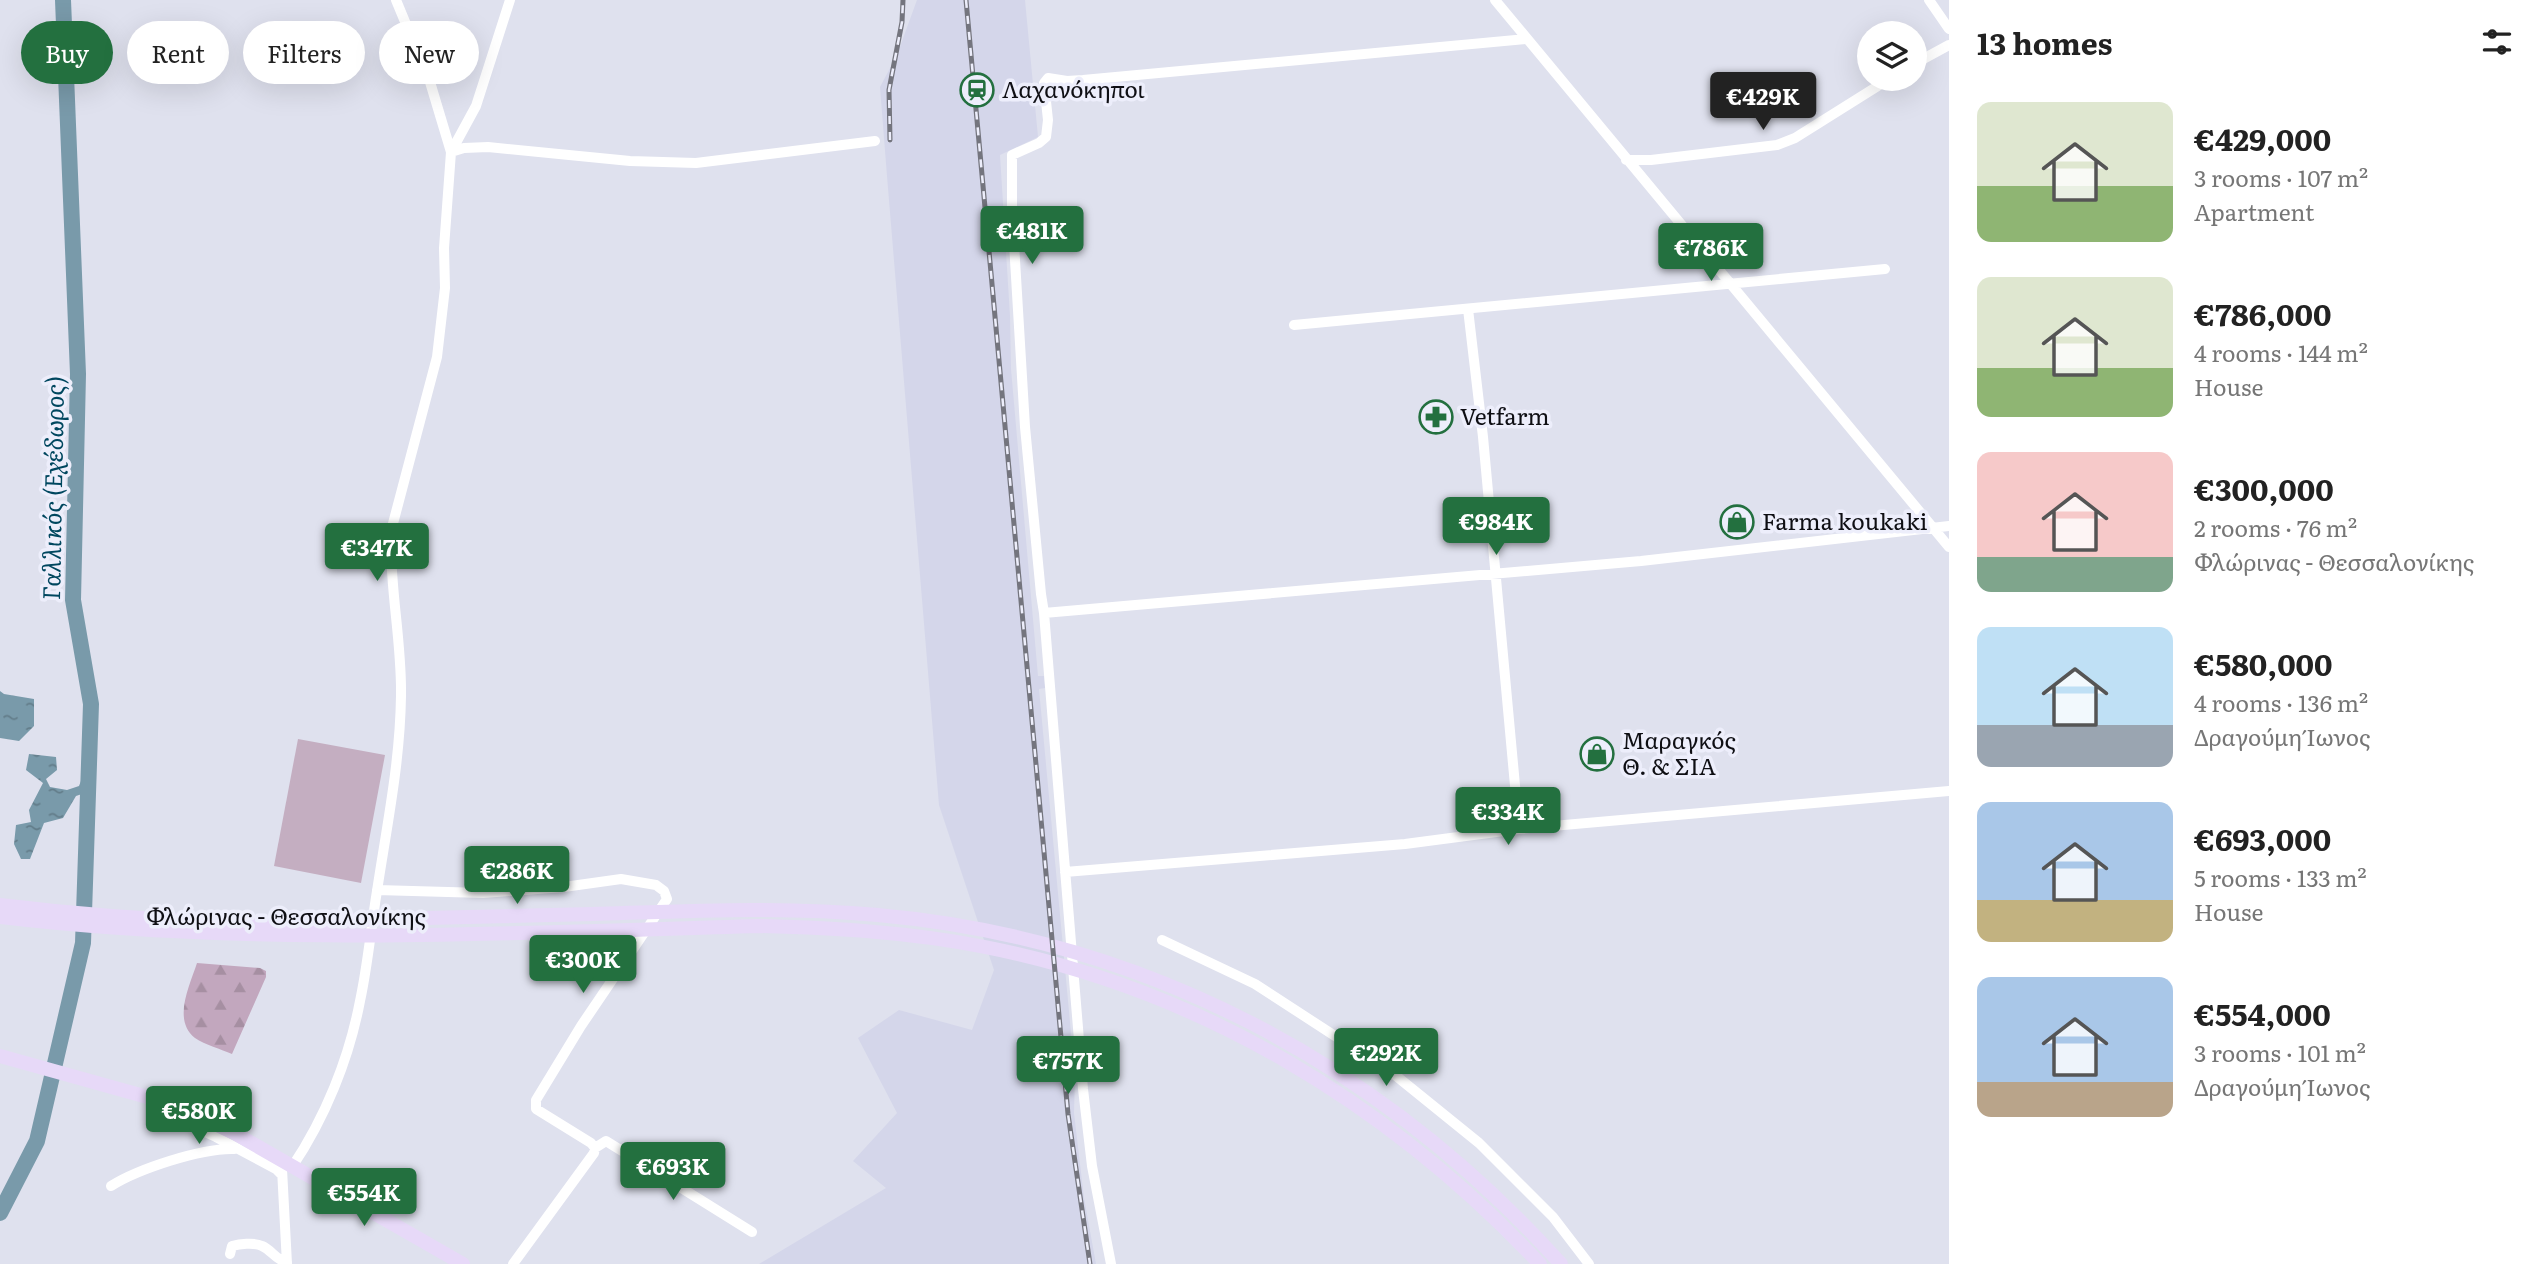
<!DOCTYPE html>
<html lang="en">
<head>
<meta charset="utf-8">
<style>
	body { margin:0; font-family:Literata,serif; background:#f2f2f2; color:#222; height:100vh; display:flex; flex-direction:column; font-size:26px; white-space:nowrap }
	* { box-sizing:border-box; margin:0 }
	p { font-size:23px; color:#767676 }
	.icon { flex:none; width:38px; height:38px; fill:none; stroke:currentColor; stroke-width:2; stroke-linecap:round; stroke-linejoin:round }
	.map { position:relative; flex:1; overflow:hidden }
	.details { display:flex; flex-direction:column; background:#fff; width:595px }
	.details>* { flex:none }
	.guide { position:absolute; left:21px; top:21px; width:665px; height:63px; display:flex; gap:14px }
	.buttons { position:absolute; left:1857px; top:21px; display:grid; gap:14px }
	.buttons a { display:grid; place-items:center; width:70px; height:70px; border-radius:50%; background:#fff; box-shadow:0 7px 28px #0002; font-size:35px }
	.price { position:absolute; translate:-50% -60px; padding:0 16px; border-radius:7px; background:#23703f; color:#fff; font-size:23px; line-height:46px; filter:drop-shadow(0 2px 4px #0008) }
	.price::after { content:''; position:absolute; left:50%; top:42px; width:21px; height:16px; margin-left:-10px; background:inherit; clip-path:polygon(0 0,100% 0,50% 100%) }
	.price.active { background:#222; color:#fff }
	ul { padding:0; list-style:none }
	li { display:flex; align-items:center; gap:21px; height:175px; padding:0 28px }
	li span { display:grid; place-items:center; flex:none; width:196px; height:140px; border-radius:14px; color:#555 }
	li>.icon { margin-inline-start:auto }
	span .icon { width:84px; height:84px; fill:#fffc; stroke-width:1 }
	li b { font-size:30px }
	h2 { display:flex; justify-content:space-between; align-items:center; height:84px; padding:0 28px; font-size:30px }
	.chip { padding:0 24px; border-radius:32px; background:#fff; box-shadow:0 7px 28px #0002; font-size:24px; line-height:63px }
	.chip.active { background:#23703f; color:#fff }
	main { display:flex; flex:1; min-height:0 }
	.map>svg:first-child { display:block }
</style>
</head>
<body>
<main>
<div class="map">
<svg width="1949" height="1264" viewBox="0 0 1949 1264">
	<defs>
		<pattern id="forest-firs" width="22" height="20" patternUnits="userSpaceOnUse" patternTransform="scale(1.75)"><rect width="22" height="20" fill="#c2a7be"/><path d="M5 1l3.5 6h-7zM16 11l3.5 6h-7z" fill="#a68fa2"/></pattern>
		<pattern id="water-ripples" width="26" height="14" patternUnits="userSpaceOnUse" patternTransform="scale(1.75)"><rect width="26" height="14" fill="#799aaa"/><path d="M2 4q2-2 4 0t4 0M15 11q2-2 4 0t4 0" fill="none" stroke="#627c89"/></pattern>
	</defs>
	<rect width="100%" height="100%" fill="#dfe1ee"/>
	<path fill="#d4d6ea" d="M 917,0 L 1025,0 L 1038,137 L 1000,155 L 1010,316 L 1011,369 L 1038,676 L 1044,676 L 1045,688 L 1039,689 L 1075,1076 L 1074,1113 L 1084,1198 L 1096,1264 L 759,1264 L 886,1188 L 853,1161 L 897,1113 L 858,1038 L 899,1010 L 972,1030 L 994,970 L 939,805 L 887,176 L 880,87 L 897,55 Z"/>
	<path fill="url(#forest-firs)" d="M 197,963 L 260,968 L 266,971 L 266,977 L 232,1054 C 221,1049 205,1045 195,1038 C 172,1020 190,985 197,963 Z"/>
	<path fill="#c4aec1" d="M 298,739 L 385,755 L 361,883 L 274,866 Z"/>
	<path fill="url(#water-ripples)" d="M 0,691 L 4,694 L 34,699 L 34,726 L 19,741 L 0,738 Z
		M 29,754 L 56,757 L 57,770 L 46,779 L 50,787 L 67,790 L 79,786 L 89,761 L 82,794 L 76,796 L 63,818 L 44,823 L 30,859 L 21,859 L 14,844 L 16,825 L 31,822 L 29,810 L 43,783 L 26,770 Z"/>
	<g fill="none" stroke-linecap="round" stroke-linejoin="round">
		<path stroke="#799aaa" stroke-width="16" d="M 0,1213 L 37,1141 L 83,943 L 91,704 L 73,600 L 78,374 L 63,0"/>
		<path stroke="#fff" stroke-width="10" d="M 1495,0 L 1949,547
			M 1929,0 L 1949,29
			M 1914,64 L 1949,45
			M 451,152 L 464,148 L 488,147 L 630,161 L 696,163 L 875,141
			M 451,152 L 476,106 L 510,0
			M 1626,160 L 1651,160 L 1777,145 L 1795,138 L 1889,79
			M 1468,309 L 1483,437 L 1519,829
			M 1294,325 L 1885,269
			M 1044,613 L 1641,561 L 1949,526
			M 1065,872 L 1405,844 L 1519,829 L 1949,791
			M 377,890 L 483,893 L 564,887 L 621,879 L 656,885 L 664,891 L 667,899 L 581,1026 L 536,1100 L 536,1109 L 591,1143 L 595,1148
			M 1162,940 L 1255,984 L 1395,1075 L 1479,1143 L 1553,1217 L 1589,1264
			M 151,1098 L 154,1109 L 216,1137 L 276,1169 L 282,1175
			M 292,1167 C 325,1118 349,1059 360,1001 C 368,964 371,927 377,891 C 387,825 400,763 401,696 C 402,640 389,586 391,531 L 437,357 L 445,288 L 444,248 L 451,152 L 430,82 L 396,0
			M 282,1169 L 287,1264
			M 111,1186 C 138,1169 201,1148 234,1149
			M 230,1254 L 232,1246 C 239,1244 254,1242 262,1246 C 272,1250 275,1260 287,1262
			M 513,1264 L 594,1153 L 595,1148 L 606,1141 L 752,1232
			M 1111,1264 L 1092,1166 L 1083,1089 L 1044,613 L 1041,594 L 1025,427 L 1012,210 L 1012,155 L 1039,143 L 1046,137 L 1048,120 L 1044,83 L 1048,78 L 1067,81 L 1083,80 L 1527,39"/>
		<path stroke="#e7d9f8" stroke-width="14" d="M 0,905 C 74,914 150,920 225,922 C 278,924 331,921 384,919 C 454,917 524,916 593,914 C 688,911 783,906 878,915 C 1146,939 1382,1065 1561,1264
			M 0,917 C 252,947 505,933 759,926 C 834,928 910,932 985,947 C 1202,990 1389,1104 1540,1264
			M 0,1056 L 151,1098 L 194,1114 L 236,1134 L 463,1264"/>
		<defs>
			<path id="rail" d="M 966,0 L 1068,1114 L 1090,1264
				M 890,140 L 889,90 L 902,22 L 903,0"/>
		</defs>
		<use href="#rail" stroke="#74757e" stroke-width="5"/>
		<use href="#rail" stroke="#edeefb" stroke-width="2.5" stroke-dasharray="8" stroke-linecap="butt"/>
	</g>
	<defs>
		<symbol id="station-ring" viewBox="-11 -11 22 22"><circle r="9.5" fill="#edeefb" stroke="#23703f" stroke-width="1.5"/><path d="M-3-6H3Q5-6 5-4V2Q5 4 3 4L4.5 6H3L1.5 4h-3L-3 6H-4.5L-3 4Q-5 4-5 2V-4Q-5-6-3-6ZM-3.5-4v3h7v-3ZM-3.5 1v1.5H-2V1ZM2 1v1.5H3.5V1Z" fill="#23703f"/></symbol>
		<symbol id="pharmacy-ring" viewBox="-11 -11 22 22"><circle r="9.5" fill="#edeefb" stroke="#23703f" stroke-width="1.5"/><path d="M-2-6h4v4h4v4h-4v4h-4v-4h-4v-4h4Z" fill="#23703f"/></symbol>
		<symbol id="shop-ring" viewBox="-11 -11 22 22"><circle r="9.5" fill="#edeefb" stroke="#23703f" stroke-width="1.5"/><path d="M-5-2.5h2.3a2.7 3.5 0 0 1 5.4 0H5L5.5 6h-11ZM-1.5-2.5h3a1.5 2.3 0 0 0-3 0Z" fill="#23703f"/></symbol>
	</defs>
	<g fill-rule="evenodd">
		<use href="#station-ring" x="958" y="71" width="38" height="38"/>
		<use href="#pharmacy-ring" x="1417" y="398" width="38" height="38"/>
		<use href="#shop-ring" x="1718" y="503" width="38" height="38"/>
		<use href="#shop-ring" x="1578" y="735" width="38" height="38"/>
	</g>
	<g text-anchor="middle" stroke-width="7" stroke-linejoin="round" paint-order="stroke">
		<g font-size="23" fill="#0f0f14" stroke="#edeefb" text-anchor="start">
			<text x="1002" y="98">Λαχανόκηποι</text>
			<text x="1460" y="425">Vetfarm</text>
			<text x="1762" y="530">Farma koukaki</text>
			<text x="1622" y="749">Μαραγκός<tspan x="1622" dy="26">Θ. &amp; ΣΙΑ</tspan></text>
		</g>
		<g font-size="23" fill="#0f0f14" stroke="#edeefb">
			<text x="286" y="925">Φλώρινας - Θεσσαλονίκης</text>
		</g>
		<g font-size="24" font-style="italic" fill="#00475f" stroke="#edeefb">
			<text transform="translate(54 488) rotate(-89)" y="8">Γαλλικός (Εχέδωρος)</text>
		</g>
	</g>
</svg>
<div class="buttons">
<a><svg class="icon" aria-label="layers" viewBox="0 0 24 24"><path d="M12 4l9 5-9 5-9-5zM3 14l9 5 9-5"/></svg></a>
</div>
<b class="price active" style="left:1763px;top:132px">€429K</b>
<b class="price" style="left:1032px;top:266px">€481K</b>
<b class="price" style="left:1711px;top:283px">€786K</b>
<b class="price" style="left:1496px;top:557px">€984K</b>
<b class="price" style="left:377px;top:583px">€347K</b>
<b class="price" style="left:1508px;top:847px">€334K</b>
<b class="price" style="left:517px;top:906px">€286K</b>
<b class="price" style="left:583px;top:995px">€300K</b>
<b class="price" style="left:1386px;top:1088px">€292K</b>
<b class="price" style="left:1068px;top:1096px">€757K</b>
<b class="price" style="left:199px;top:1146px">€580K</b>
<b class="price" style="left:673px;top:1202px">€693K</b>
<b class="price" style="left:364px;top:1228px">€554K</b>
<div class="guide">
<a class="chip active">Buy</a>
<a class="chip">Rent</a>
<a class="chip">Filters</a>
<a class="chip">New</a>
</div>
</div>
<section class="details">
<h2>13 homes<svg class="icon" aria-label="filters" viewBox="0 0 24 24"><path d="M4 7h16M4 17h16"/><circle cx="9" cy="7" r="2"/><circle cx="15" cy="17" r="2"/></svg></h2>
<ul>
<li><span style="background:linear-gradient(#dfe7d0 60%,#8fb573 0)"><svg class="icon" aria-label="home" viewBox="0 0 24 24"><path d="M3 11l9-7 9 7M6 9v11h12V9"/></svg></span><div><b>€429,000</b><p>3 rooms · 107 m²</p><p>Apartment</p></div></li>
<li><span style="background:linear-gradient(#dfe7d0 65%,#8fb573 0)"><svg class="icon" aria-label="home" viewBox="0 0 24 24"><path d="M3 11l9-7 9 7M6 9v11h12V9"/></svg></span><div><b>€786,000</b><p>4 rooms · 144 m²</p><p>House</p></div></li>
<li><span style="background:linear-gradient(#f6c9c9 75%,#7fa58c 0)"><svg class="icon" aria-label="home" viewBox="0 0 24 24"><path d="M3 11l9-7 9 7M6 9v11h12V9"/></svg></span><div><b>€300,000</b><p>2 rooms · 76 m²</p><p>Φλώρινας - Θεσσαλονίκης</p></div></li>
<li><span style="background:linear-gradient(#bfe0f5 70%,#9aa5b1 0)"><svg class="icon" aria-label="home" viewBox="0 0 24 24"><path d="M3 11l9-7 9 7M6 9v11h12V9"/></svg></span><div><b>€580,000</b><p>4 rooms · 136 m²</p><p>Δραγούμη Ίωνος</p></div></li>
<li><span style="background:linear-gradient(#a9c7e8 70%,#c2b280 0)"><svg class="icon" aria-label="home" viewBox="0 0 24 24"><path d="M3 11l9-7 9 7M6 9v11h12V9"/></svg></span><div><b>€693,000</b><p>5 rooms · 133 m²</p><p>House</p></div></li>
<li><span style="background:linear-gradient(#a9c7e8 75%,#b9a48a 0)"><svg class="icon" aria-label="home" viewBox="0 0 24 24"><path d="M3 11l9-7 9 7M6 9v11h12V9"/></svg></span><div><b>€554,000</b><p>3 rooms · 101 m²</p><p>Δραγούμη Ίωνος</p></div></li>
</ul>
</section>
</main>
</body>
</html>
